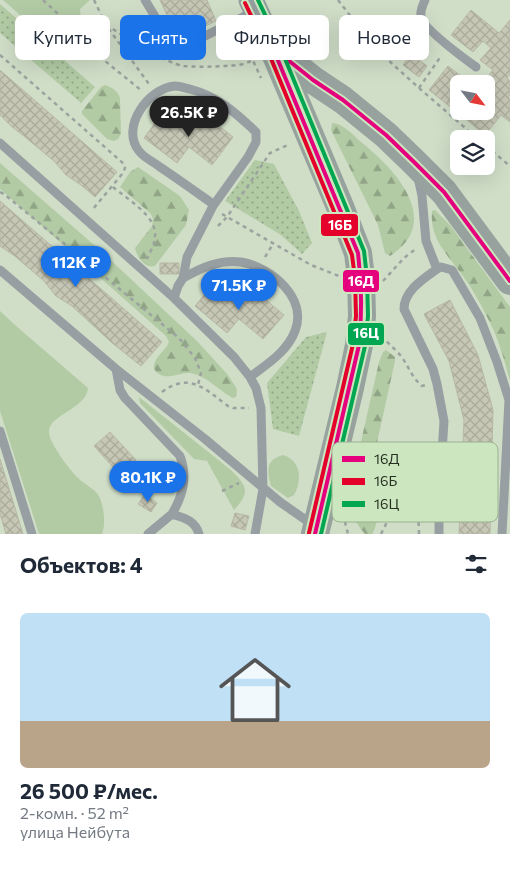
<!DOCTYPE html>
<html lang="ru">
<head>
<meta charset="utf-8">
<style>
	body { margin:0; font-family:Commissioner,sans-serif; background:#f6f6f7; color:#1f2937; height:100vh; display:flex; flex-direction:column; font-size:19px; white-space:nowrap }
	* { box-sizing:border-box; margin:0 }
	p { font-size:16px; color:#747a83 }
	.icon { flex:none; width:28px; height:28px; fill:none; stroke:currentColor; stroke-width:2; stroke-linecap:round; stroke-linejoin:round }
	.map { position:relative; height:534px; overflow:hidden }
	.sheet { display:flex; flex-direction:column; background:#fff; flex:1 }
	.sheet>* { flex:none }
	.hud { position:absolute; left:15px; top:15px; width:480px; height:45px; display:flex; gap:10px }
	.needle { width:32px; rotate:122deg }
	.tools { position:absolute; left:450px; top:75px; display:grid; gap:10px }
	.tools a { display:grid; place-items:center; width:45px; height:45px; border-radius:8px; background:#fff; box-shadow:0 5px 20px #0002; font-size:25px }
	.price { position:absolute; translate:-50% -42px; padding:0 11px; border-radius:18px; background:#1a73e8; color:#fff; font-size:16px; line-height:32px; filter:drop-shadow(0 1px 2px #0008) }
	.price::after { content:''; position:absolute; left:50%; top:30px; width:15px; height:11px; margin-left:-8px; background:inherit; clip-path:polygon(0 0,100% 0,50% 100%) }
	.price.selected { background:#222; color:#fff }
	ul { padding:0; list-style:none }
	li { display:grid; align-content:center; gap:10px; height:265px; padding:0 20px }
	li span { display:grid; place-items:center; height:155px; border-radius:8px; color:#555 }
	li>.icon { margin-inline-start:auto }
	span .icon { width:90px; height:90px; fill:#fffc; stroke-width:1 }
	li b { font-size:21px }
	h2 { display:flex; justify-content:space-between; align-items:center; height:60px; padding:0 20px; font-size:21px }
	.pill { padding:0 18px; border-radius:8px; background:#fff; box-shadow:0 5px 20px #0002; font-size:18px; line-height:45px }
	.pill.selected { background:#1a73e8; color:#fff }
	.map>svg:first-child { display:block }
</style>
</head>
<body>
<div class="map">
<svg width="510" height="534" viewBox="0 0 510 534">
	<defs>
		<pattern id="forest-firs" width="22" height="20" patternUnits="userSpaceOnUse" patternTransform="scale(1.25)"><rect width="22" height="20" fill="#b2cba5"/><path d="M5 1l3.5 6h-7zM16 11l3.5 6h-7z" fill="#91a586"/></pattern>
		<pattern id="park-dots" width="8" height="8" patternUnits="userSpaceOnUse" patternTransform="scale(1.25)"><rect width="8" height="8" fill="#b2cba5"/><path d="M2 2h.1M6 6h.1" fill="none" stroke="#91a586" stroke-width="1.8" stroke-linecap="round"/></pattern>
		<pattern id="building-cross-hatch" width="8" height="8" patternUnits="userSpaceOnUse" patternTransform="scale(1.25)"><rect width="8" height="8" fill="#c6c7b5"/><path d="M0 0l8 8M0 8l8-8" fill="none" stroke="#aaab9b"/></pattern>
	</defs>
	<rect width="100%" height="100%" fill="#d0dec8"/>
	<path fill="#b2cba5" d="M 3,0 L 90,0 L 80,9 C 80,21 86,29 86,38 C 87,47 81,60 71,60 Z
		M 218,269 C 233,269 243,271 255,280 L 239,298 L 209,273 Z
		M 0,311 L 15,325 L 88,388 C 87,409 47,415 49,433 C 50,444 70,470 78,478 C 84,484 95,489 99,496 C 104,506 106,524 102,534 L 39,534 L 0,411 Z
		M 139,397 L 231,470 C 247,486 251,492 234,510 L 207,461 L 194,459 L 140,403 Z
		M 283,455 C 302,461 302,481 294,495 L 288,498 L 271,486 C 267,471 265,460 283,455 Z"/>
	<path fill="url(#forest-firs)" d="M 105,85 C 112,87 118,91 120,98 L 121,134 L 118,139 L 114,141 L 107,139 L 82,114 L 82,111 L 101,87 Z
		M 332,123 C 343,123 353,135 361,142 C 395,169 444,221 390,256 L 385,253 L 378,225 L 331,130 Z
		M 0,163 L 101,251 L 198,342 L 228,375 L 237,389 L 236,397 L 233,398 L 231,397 C 217,389 207,376 190,373 C 181,372 168,380 159,374 C 156,373 153,368 154,365 C 155,357 166,350 169,342 L 166,336 L 0,189 Z
		M 138,167 L 180,196 L 189,210 L 186,225 L 155,266 C 145,269 137,257 135,248 L 152,226 L 153,219 L 151,214 L 120,187 L 130,172 Z
		M 435,210 L 450,225 L 510,307 L 510,381 C 504,359 498,336 486,315 C 480,303 473,290 465,279 C 450,257 429,240 432,211 Z
		M 386,350 L 395,357 L 395,361 L 369,479 C 372,497 383,517 372,534 L 365,534 C 355,523 351,513 348,499 L 379,362 L 383,352 Z"/>
	<path fill="url(#park-dots)" d="M 0,4 L 95,87 L 81,103 L 0,33 Z
		M 255,160 L 274,164 L 299,211 L 312,243 L 302,254 L 281,235 L 225,201 Z
		M 327,332 L 299,436 L 273,429 L 267,383 L 306,337 Z"/>
	<path fill="url(#building-cross-hatch)" stroke="#b7b8a6" d="M 160,0 L 207,0 L 216,21 L 178,39 Z
		M 471,10 L 499,33 L 510,20 L 510,74 L 507,78 L 510,81 L 510,95 L 508,97 L 510,99 L 510,122 L 501,115 L 485,135 L 462,116 L 466,111 L 486,111 L 486,84 L 482,84 L 493,70 L 480,60 L 491,48 L 483,41 L 473,52 L 451,35 Z
		M 411,54 L 427,66 L 419,77 L 403,65 Z
		M 448,66 L 471,84 L 459,84 L 459,102 L 453,109 L 429,90 Z
		M 0,70 L 117,172 L 95,197 L 81,185 L 66,175 L 54,161 L 25,137 L 11,126 L 0,115 Z
		M 164,111 L 190,131 L 204,114 L 233,137 L 212,165 L 189,147 L 177,163 L 144,138 Z
		M 0,201 L 162,342 L 141,366 L 111,342 L 72,306 L 56,296 L 44,281 L 16,257 L 0,246 Z
		M 160,263 L 179,263 L 179,274 L 160,274 Z
		M 215,282 L 240,304 L 253,289 L 284,315 L 263,339 L 239,319 L 227,333 L 195,306 Z
		M 450,300 L 478,355 L 493,410 L 490,534 L 459,534 L 464,420 L 449,361 L 424,314 Z
		M 110,432 L 136,460 L 120,475 L 94,446 Z
		M 0,459 L 23,534 L 6,534 L 0,514 Z
		M 145,494 L 157,503 L 151,512 L 138,504 Z
		M 235,513 L 249,516 L 245,530 L 231,526 Z"/>
	<g fill="none" stroke-linecap="round" stroke-linejoin="round">
		<path stroke="#9ba39f" stroke-width="2.5" stroke-dasharray="4 4" stroke-linecap="butt" d="M 43,0 L 57,13 L 78,39 L 142,91
			M 94,0 L 106,25 L 149,84
			M 338,0 L 376,49 L 419,88 L 441,56
			M 106,25 C 125,36 164,63 184,66 C 197,67 210,67 223,66 C 233,65 244,66 252,60
			M 248,41 L 245,43 L 261,78
			M 93,52 L 106,25
			M 0,55 L 124,164 L 125,168 L 123,173 L 93,209
			M 419,88 L 478,139
			M 486,146 L 510,166
			M 113,187 C 127,199 157,216 155,236 C 155,244 150,252 147,259
			M 0,192 L 4,194 L 179,338 L 195,358 L 201,373 L 198,385
			M 222,214 L 311,265 L 339,276
			M 218,226 L 227,217 L 270,153 L 290,144
			M 265,257 L 273,244
			M 383,281 L 404,258 L 417,248
			M 381,336 C 388,343 395,349 401,356 C 409,367 412,378 422,386 L 426,385
			M 162,392 C 190,371 206,390 228,406 L 233,408 L 249,408
			M 222,491 L 239,483
			M 343,514 L 348,534
			M 381,534 L 397,502 L 402,497 C 407,497 412,501 421,500
			M 419,534 L 418,505 L 421,500 L 427,500"/>
		<path stroke="#989fa3" stroke-width="9" d="M 145,0 L 171,43 C 179,48 183,47 191,43 L 253,12
			M 425,0 C 423,5 420,10 421,16 C 422,28 465,59 476,67
			M 0,143 L 174,298 L 234,357 L 250,377 L 256,388 L 261,408 L 263,489 L 255,534
			M 418,177 L 422,196 L 426,241 L 437,269 L 441,267 L 452,270 L 480,318 L 497,362 L 509,400 L 502,534
			M 437,269 C 423,279 404,291 404,309 L 433,369 L 437,384 L 444,421 L 439,500 L 439,534
			M 0,270 L 116,369 L 205,439 L 280,502 L 313,525
			M 183,278 C 201,268 220,259 241,262 C 271,267 308,298 295,331 C 287,352 267,364 250,377
			M 174,298 L 178,286 L 183,278 L 187,257 L 213,206 L 248,157 L 256,142 L 256,132 C 236,113 217,96 190,89 C 185,88 180,86 175,86 C 148,88 120,128 139,151 C 144,158 154,162 160,167 C 178,179 196,192 213,204
			M 116,369 L 120,390 L 125,398 L 180,456 C 188,477 183,495 172,514 C 184,518 195,520 199,534
			M 0,431 L 32,534
			M 148,534 L 172,514"/>
		<path stroke="#949e9f" stroke-width="25" d="M 251,0 L 270,41"/>
		<path stroke="#97a29f" stroke-width="28" d="M 270,41 L 341,209 L 358,253 L 361,278 L 362,316 L 359,345 L 350,388 L 315,534
			M 278,49 L 288,60 L 313,80 L 343,100 L 386,135 L 414,162 L 444,192 L 510,281"/>
		<defs>
			<path id="bus-1" d="M 270,41 L 358,253 C 362,284 362,314 359,345 L 315,534
				M 275,46 L 288,60 L 313,80 L 343,100 L 386,135 L 414,162 L 444,192 L 510,281"/>
			<path id="bus-2" d="M 245,3 L 267,49 L 352,255 L 355,278 L 356,316 L 353,344 L 309,533"/>
			<path id="bus-3" d="M 258,0 L 279,44 L 364,251 L 367,278 L 368,316 L 365,346 L 321,534"/>
		</defs>
		<use href="#bus-1" stroke="#cce7bf" stroke-width="8"/>
		<use href="#bus-2" stroke="#cce7bf" stroke-width="8"/>
		<use href="#bus-3" stroke="#cce7bf" stroke-width="8"/>
		<use href="#bus-1" stroke="#e5007d" stroke-width="4"/>
		<use href="#bus-2" stroke="#e4002b" stroke-width="4"/>
		<use href="#bus-3" stroke="#00a651" stroke-width="4"/>
	</g>
	<rect x="332" y="442" width="166" height="80" rx="8" fill="#cce7bf" stroke="#9ab090" stroke-width="1"/>
	<rect x="342" y="456" width="23" height="6" fill="#e5007d"/>
	<rect x="342" y="478" width="23" height="7" fill="#e4002b"/>
	<rect x="342" y="501" width="23" height="6" fill="#00a651"/>
	<g font-size="14" fill="#273122">
		<text x="374" y="464">16Д</text>
		<text x="374" y="486">16Б</text>
		<text x="374" y="509">16Ц</text>
	</g>
	<g stroke="#cce7bf" stroke-width="2">
		<rect x="320" y="213" width="39" height="24" rx="5" fill="#e4002b"/>
		<rect x="342" y="269" width="38" height="24" rx="5" fill="#e5007d"/>
		<rect x="347" y="322" width="38" height="24" rx="5" fill="#00a651"/>
	</g>
	<g font-size="14" text-anchor="middle" font-weight="bold" fill="#fff">
		<text x="340" y="230">16Б</text>
		<text x="361" y="286">16Д</text>
		<text x="366" y="338">16Ц</text>
	</g>
</svg>
<div class="tools">
<a><svg class="needle" viewBox="-14 -14 28 28"><path d="M0-13l5 13h-10z" fill="#e53935"/><path d="M0 13l5-13h-10z" fill="#747a83"/></svg></a>
<a><svg class="icon" aria-label="layers" viewBox="0 0 24 24"><path d="M12 4l9 5-9 5-9-5zM3 14l9 5 9-5"/></svg></a>
</div>
<b class="price selected" style="left:189px;top:138px">26.5K ₽</b>
<b class="price" style="left:76px;top:288px">112K ₽</b>
<b class="price" style="left:239px;top:311px">71.5K ₽</b>
<b class="price" style="left:148px;top:503px">80.1K ₽</b>
<div class="hud">
<a class="pill">Купить</a>
<a class="pill selected">Снять</a>
<a class="pill">Фильтры</a>
<a class="pill">Новое</a>
</div>
</div>
<section class="sheet">
<h2>Объектов: 4<svg class="icon" aria-label="filters" viewBox="0 0 24 24"><path d="M4 7h16M4 17h16"/><circle cx="9" cy="7" r="2"/><circle cx="15" cy="17" r="2"/></svg></h2>
<ul>
<li><span style="background:linear-gradient(#bfe0f5 70%,#b9a48a 0)"><svg class="icon" aria-label="home" viewBox="0 0 24 24"><path d="M3 11l9-7 9 7M6 9v11h12V9"/></svg></span><div><b>26 500 ₽/мес.</b><p>2-комн. · 52 m²</p><p>улица Нейбута</p></div></li>
</ul>
</section>
</body>
</html>
